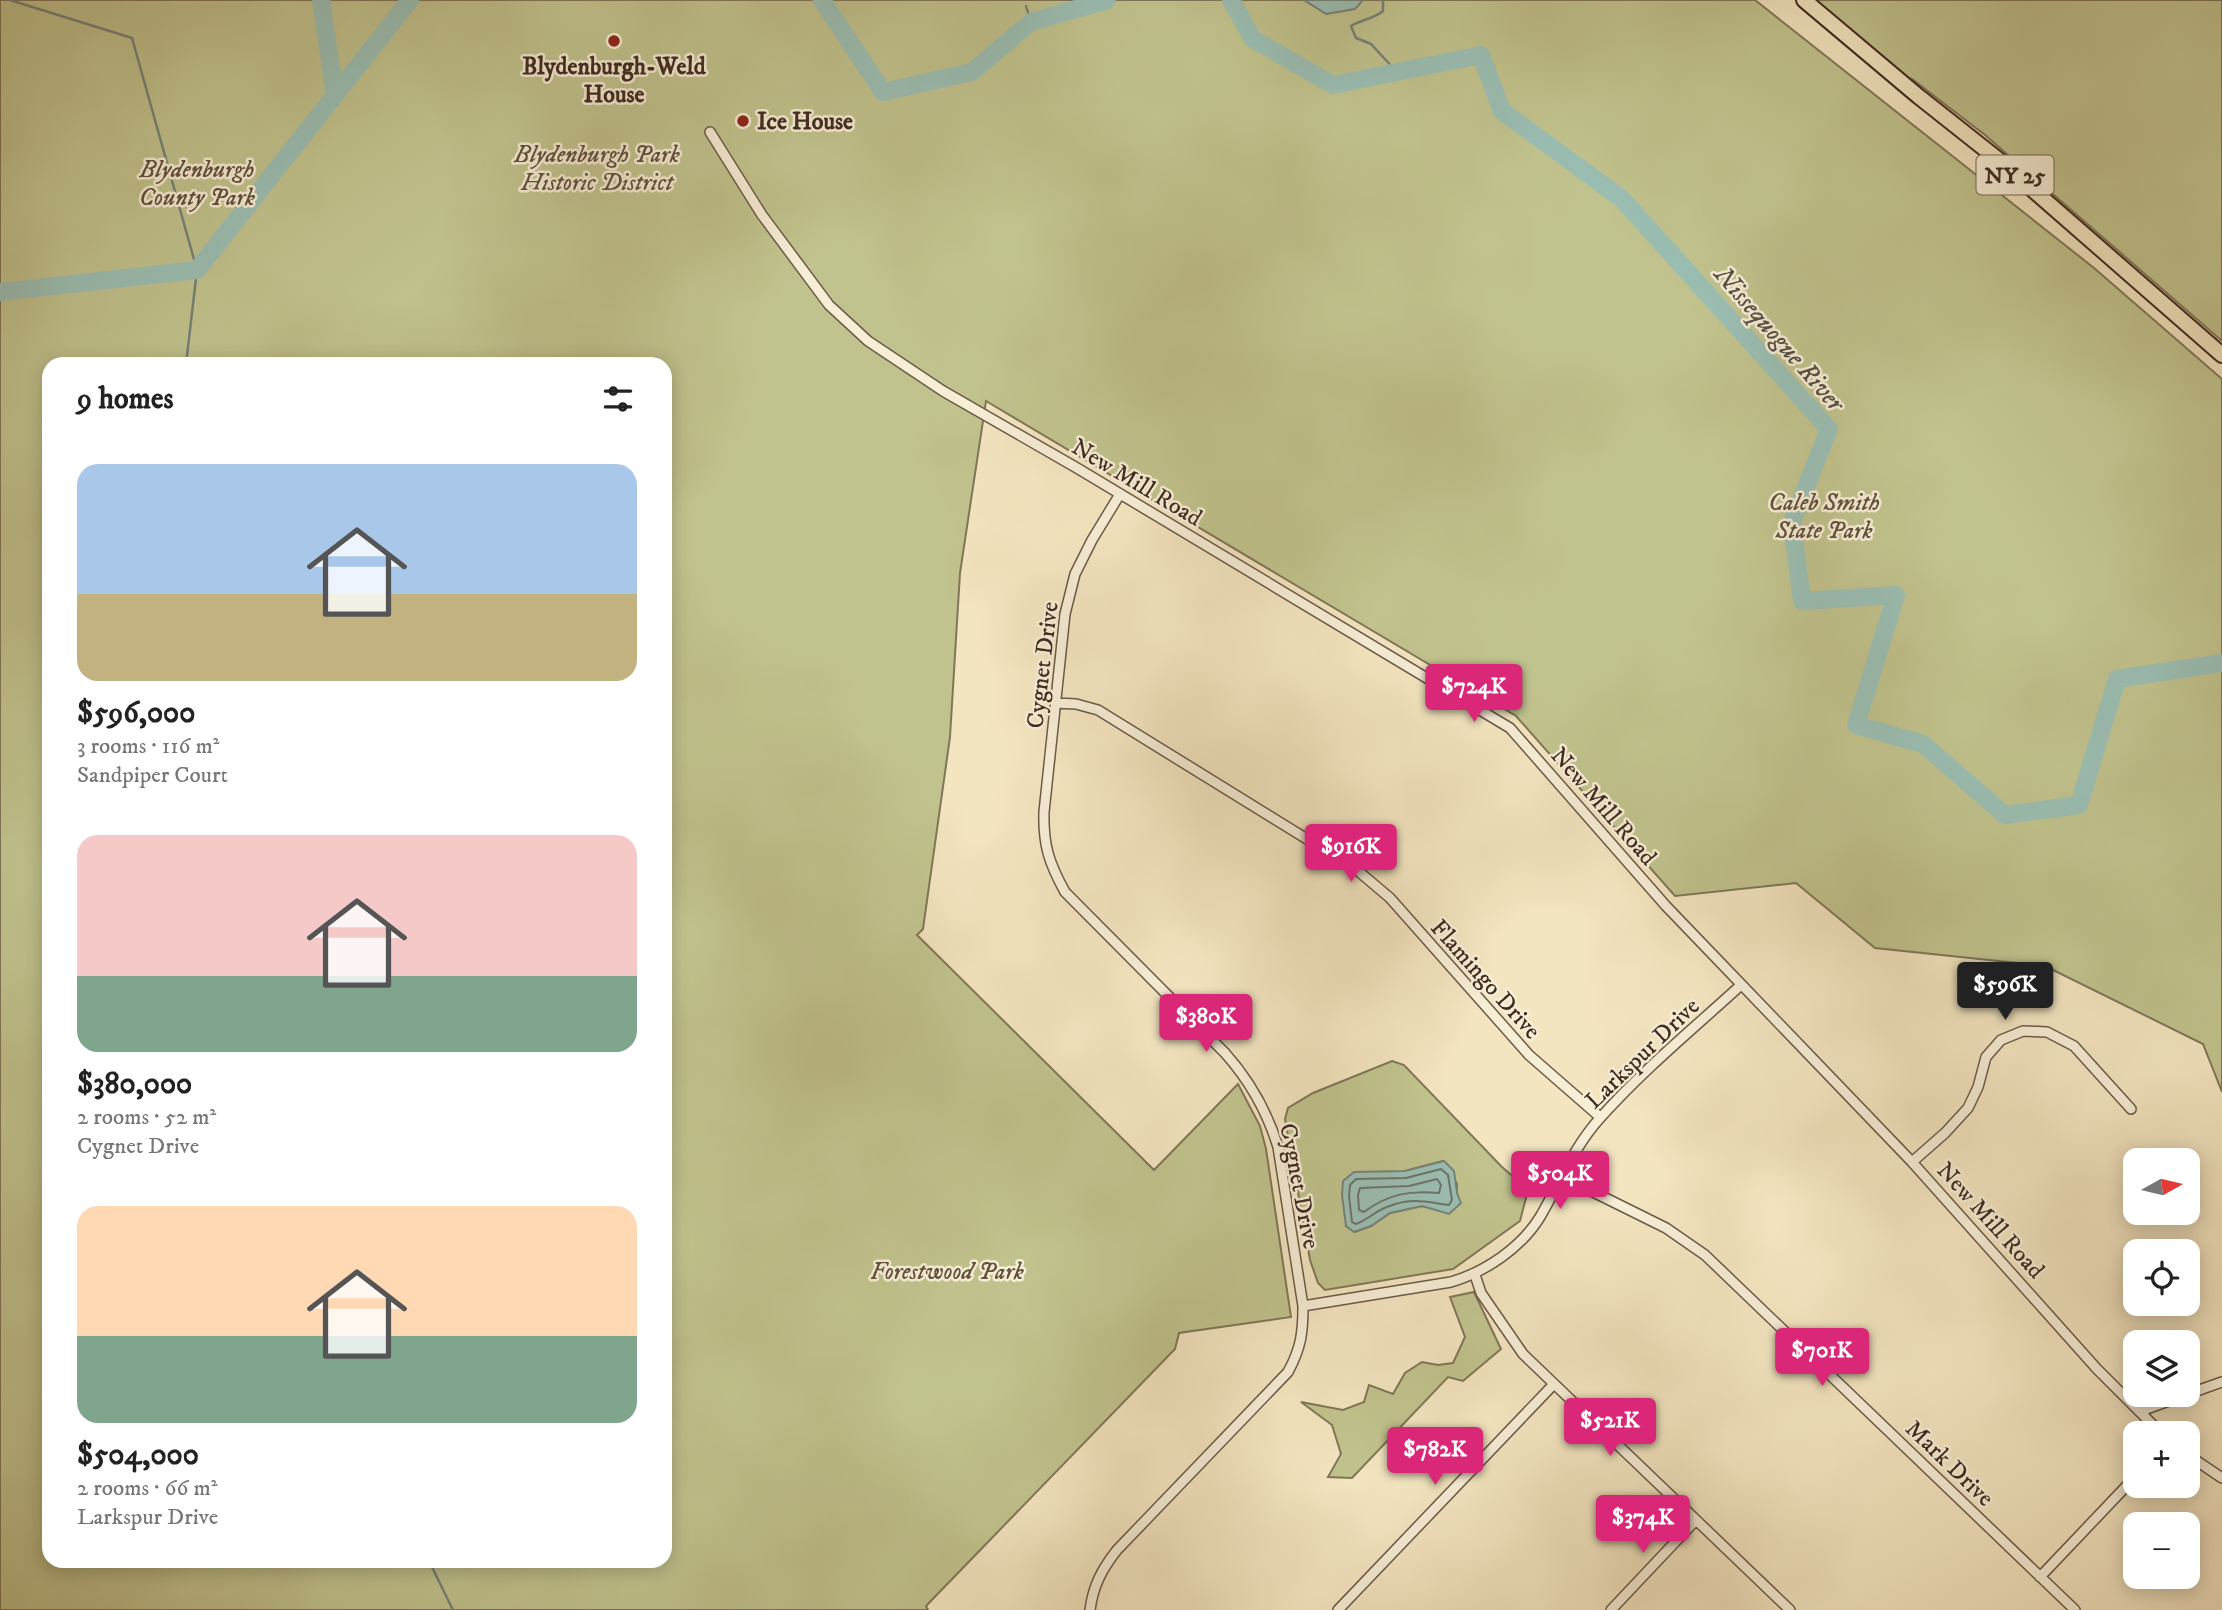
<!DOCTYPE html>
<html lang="en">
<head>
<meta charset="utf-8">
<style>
	body { margin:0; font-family:"IM FELL DW Pica",serif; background:#f2f2f2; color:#222; height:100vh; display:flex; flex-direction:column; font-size:26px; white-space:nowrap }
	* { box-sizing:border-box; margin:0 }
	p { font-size:23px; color:#767676 }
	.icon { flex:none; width:38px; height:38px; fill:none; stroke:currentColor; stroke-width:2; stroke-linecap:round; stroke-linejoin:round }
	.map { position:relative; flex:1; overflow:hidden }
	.sheet { position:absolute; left:42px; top:357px; width:630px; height:1211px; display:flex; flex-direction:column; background:#fff; border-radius:21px; box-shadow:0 4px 18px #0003 }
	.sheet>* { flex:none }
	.needle { width:46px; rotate:82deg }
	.tools { position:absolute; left:2123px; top:1148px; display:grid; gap:14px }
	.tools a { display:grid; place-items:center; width:77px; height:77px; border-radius:14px; background:#fff; box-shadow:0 4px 18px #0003; font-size:35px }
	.price { position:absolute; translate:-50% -60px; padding:0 16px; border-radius:7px; background:#db2777; color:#fff; font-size:23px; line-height:46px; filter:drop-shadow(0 2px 4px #0008) }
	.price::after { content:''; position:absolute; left:50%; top:42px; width:21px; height:16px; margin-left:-10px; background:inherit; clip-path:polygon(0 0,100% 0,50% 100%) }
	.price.selected { background:#222; color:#fff }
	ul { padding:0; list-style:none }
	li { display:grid; align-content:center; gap:14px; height:371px; padding:0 35px }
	li span { display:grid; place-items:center; height:217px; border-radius:21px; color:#555 }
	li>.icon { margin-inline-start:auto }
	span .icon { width:126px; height:126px; fill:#fffc; stroke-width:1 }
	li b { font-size:30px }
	h2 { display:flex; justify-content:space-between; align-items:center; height:84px; padding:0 35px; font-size:30px }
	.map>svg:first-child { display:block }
</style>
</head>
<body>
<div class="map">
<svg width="2222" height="1610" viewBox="0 0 2222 1610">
	<rect width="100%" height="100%" fill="#f3e5c0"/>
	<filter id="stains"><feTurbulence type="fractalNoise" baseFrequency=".00286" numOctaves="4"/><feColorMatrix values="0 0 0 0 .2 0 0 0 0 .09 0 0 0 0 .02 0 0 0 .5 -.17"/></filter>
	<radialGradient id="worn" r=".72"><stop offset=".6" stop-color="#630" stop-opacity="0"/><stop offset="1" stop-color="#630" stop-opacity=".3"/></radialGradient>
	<path fill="#c1c38e" stroke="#807658" stroke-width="2" fill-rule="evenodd" d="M 0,0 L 1755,0 L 2094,268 L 2222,379 L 2222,1092 L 2203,1044 L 2045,966 L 1875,948 L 1796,883 L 1675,896 L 1516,716 L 986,401 L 960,573 L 950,737 L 923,929 L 917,935 L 1154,1170 L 1238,1084 L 1260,1126 L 1266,1149 L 1291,1317 L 1179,1333 L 1175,1349 L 926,1606 L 928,1610 L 0,1610 ZM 49,364 L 665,364 L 665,1561 L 49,1561 Z
		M 1811,0 L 2222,0 L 2222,341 L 1985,135 L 1912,79 L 1906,77 Z
		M 1392,1061 L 1404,1065 L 1501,1166 L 1528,1190 L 1520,1221 L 1453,1269 L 1325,1290 L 1318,1283 L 1310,1260 L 1285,1119 L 1288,1108 L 1313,1093 ZM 1443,1161 L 1457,1184 L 1457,1193 L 1439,1210 L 1422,1206 L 1390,1213 L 1371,1226 L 1355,1232 L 1346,1226 L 1405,1171 Z
		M 1474,1292 L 1501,1349 L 1463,1381 L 1448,1377 L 1352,1478 L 1328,1477 L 1341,1454 L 1332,1425 L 1301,1402 L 1343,1410 L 1364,1402 L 1369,1385 L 1393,1394 L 1405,1373 L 1422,1362 L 1438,1365 L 1453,1363 L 1465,1337 L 1450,1297 Z"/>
	<path fill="#9bbfb4" stroke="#768379" stroke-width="2" d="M 1304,0 L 1363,0 L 1355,9 L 1326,14 Z
		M 1444,1161 L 1454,1171 L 1457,1193 L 1461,1203 L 1449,1214 L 1422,1206 L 1390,1213 L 1371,1226 L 1354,1232 L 1346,1226 L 1342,1195 L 1343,1181 L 1354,1172 L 1405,1171 Z"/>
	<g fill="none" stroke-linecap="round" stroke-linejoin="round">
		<path stroke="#6d746a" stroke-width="2" d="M 1441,1169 L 1448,1175 L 1452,1200 L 1449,1205 C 1426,1202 1411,1197 1387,1207 C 1375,1211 1368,1220 1356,1224 L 1352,1222 L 1349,1196 L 1350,1185 L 1356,1179 L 1406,1178 Z
			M 1437,1179 L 1441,1185 L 1439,1193 C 1410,1190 1388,1194 1364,1212 L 1359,1210 L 1358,1195 L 1360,1188 L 1409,1186 Z"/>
		<path stroke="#768379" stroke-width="2.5" d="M 10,0 L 132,38 L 197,270 L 186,364
			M 1383,0 L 1383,11 C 1374,19 1362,19 1351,26 L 1356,38 L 1371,44 L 1396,71
			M 1026,6 L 1031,22
			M 429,1561 L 453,1610"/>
		<path stroke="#9bbfb4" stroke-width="18" d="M 321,0 L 335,95
			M 822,0 L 883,92 L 972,72 L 1031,22 L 1107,0
			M 1231,0 L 1253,39 L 1333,85 L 1481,55 L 1502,111 L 1622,199 L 1829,429 L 1792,522 L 1802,601 L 1896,595 L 1856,725 L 1923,744 L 2005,815 L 2079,805 L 2117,679 L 2222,663
			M 0,292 L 197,270 L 410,0"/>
		<defs>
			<path id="minor" d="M 710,132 L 762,215 L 829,305 L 868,341 L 943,391 L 1077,468 L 1510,728 L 1666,906 L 1912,1162 L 2097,1369 L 2161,1433
				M 1055,703 L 1076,704 L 1098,710 L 1357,870 L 1390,898 L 1529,1055 L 1600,1117
				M 1912,1162 L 1945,1133 L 1968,1108 L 1978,1087 L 1986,1057 L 2001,1040 L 2023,1031 L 2047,1032 L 2074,1046 L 2131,1109
				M 1561,1176 L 1666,1228 L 1705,1255 L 2075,1610
				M 1475,1275 L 1481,1293 L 1523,1354 L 1790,1610
				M 1303,1306 L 1451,1282 C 1485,1272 1521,1248 1540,1217 C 1560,1183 1574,1146 1601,1117 C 1644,1069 1694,1028 1741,985
				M 2188,1394 L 2222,1382
				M 2141,1411 L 2185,1395
				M 2188,1455 L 2222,1478
				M 2040,1577 L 2135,1477
				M 1090,1610 C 1093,1586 1102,1569 1117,1550 L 1288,1372 C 1301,1348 1303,1333 1303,1306 L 1278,1147 C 1267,1111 1250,1081 1225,1053 L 1065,892 C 1049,863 1043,845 1044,812 L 1065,614 L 1075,574 L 1092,540 L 1120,494
				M 1338,1610 L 1553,1385
				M 1611,1610 L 1696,1520"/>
			<path id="primary" d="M 1804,0 L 1918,96 L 2000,161 L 2222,355"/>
		</defs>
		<use href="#minor" stroke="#6c5949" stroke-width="12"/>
		<use href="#primary" stroke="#3f2a21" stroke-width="18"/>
		<use href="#minor" stroke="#f7eed6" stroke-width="9"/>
		<use href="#primary" stroke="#f3e5c0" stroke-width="14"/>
	</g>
	<g fill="#8f2418" stroke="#f7eed6" stroke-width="2.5">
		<circle cx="614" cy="41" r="7"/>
		<circle cx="743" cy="121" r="7"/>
	</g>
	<g text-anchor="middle" stroke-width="5" stroke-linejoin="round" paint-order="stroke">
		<rect fill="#f7eed6" stroke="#766557" stroke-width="2" x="1976.5" y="155.5" width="77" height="39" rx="5"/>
		<g font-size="23" font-weight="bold" fill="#3f2a21">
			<text x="2015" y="183">NY 25</text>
		</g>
		<g font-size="24" font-weight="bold" fill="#3f2a21" stroke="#f7eed6">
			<text x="614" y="74">Blydenburgh-Weld<tspan x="614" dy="28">House</tspan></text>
			<text x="757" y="129" text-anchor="start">Ice House</text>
		</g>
		<g font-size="24" font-style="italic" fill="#60503c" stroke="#f7eed6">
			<text x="597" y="162">Blydenburgh Park<tspan x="597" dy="28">Historic District</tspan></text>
			<text x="197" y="177">Blydenburgh<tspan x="197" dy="28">County Park</tspan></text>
			<text x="1824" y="510">Caleb Smith<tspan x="1824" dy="28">State Park</tspan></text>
			<text x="947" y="1279">Forestwood Park</text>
		</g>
		<g font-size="24" fill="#3f2a21" stroke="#f7eed6">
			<text transform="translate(1137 482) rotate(31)" y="8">New Mill Road</text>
			<text transform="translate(1042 665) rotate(-83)" y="8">Cygnet Drive</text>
			<text transform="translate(1604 806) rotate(49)" y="8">New Mill Road</text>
			<text transform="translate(1486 979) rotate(48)" y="8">Flamingo Drive</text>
			<text transform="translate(1642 1053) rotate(-44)" y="8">Larkspur Drive</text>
			<text transform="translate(1300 1186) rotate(79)" y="8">Cygnet Drive</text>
			<text transform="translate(1991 1220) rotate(48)" y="8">New Mill Road</text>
			<text transform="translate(1950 1463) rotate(44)" y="8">Mark Drive</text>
		</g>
		<g font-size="26" font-style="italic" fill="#564f46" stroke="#f7eed6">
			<text transform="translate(1780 338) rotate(49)" y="9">Nissequogue River</text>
		</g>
	</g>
	<rect width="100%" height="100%" filter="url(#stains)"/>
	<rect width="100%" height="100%" fill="url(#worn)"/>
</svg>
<div class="tools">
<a><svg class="needle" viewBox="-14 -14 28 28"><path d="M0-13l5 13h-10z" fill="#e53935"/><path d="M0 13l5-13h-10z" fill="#767676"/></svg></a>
<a><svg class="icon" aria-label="locate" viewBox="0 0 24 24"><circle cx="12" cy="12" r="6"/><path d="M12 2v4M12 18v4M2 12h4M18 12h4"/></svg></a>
<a><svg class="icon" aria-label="layers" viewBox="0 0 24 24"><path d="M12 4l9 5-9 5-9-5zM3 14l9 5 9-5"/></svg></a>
<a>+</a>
<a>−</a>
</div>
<b class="price" style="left:1474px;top:724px">$724K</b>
<b class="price" style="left:1351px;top:884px">$916K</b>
<b class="price selected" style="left:2005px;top:1022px">$596K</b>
<b class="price" style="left:1206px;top:1054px">$380K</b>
<b class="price" style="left:1560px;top:1211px">$504K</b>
<b class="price" style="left:1822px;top:1388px">$701K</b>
<b class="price" style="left:1610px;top:1458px">$521K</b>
<b class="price" style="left:1435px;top:1487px">$782K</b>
<b class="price" style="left:1643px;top:1555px">$374K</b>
<section class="sheet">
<h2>9 homes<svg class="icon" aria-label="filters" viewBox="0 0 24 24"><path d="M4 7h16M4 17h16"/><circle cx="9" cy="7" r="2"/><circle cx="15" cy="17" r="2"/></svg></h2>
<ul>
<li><span style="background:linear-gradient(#a9c7e8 60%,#c2b280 0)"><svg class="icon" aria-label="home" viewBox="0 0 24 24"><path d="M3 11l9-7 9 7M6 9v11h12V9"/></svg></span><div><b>$596,000</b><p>3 rooms · 116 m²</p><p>Sandpiper Court</p></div></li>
<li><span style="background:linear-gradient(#f6c9c9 65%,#7fa58c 0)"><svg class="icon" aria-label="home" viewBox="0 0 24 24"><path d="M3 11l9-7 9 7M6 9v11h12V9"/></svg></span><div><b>$380,000</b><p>2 rooms · 52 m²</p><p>Cygnet Drive</p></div></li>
<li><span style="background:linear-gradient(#ffd9b3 60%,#7fa58c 0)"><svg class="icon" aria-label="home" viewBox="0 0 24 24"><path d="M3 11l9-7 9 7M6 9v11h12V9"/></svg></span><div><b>$504,000</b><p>2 rooms · 66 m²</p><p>Larkspur Drive</p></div></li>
</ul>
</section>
</div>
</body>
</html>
